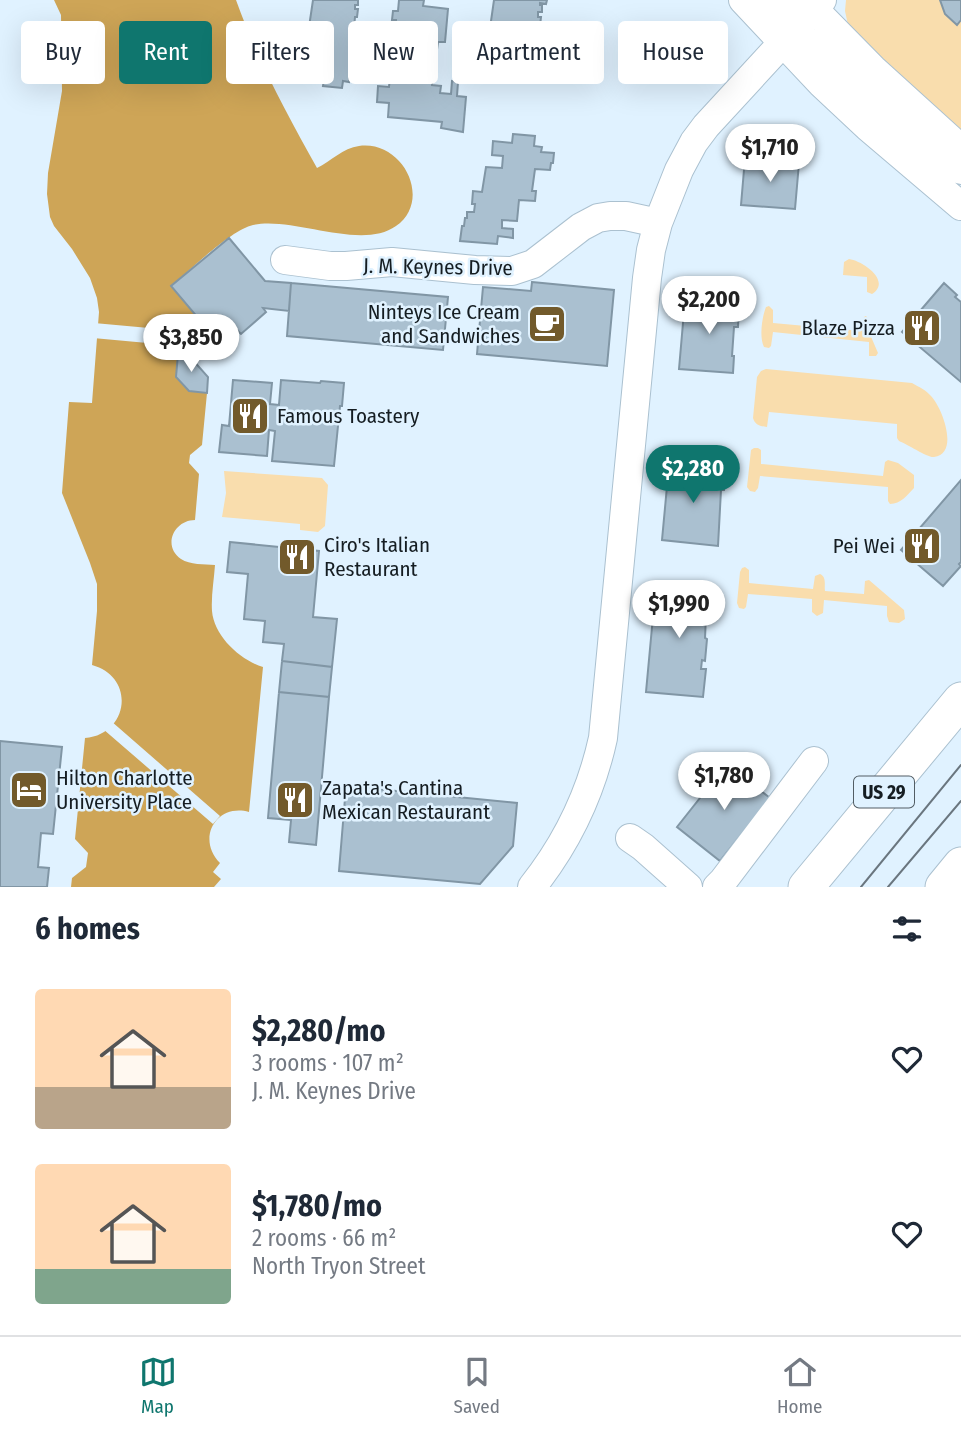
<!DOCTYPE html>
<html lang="en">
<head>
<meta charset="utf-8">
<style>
	body { margin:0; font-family:"Fira Sans Condensed",sans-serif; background:#f6f6f7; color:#1f2937; height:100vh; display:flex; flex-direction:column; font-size:26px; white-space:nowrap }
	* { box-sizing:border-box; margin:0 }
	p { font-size:23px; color:#747a83 }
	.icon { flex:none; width:38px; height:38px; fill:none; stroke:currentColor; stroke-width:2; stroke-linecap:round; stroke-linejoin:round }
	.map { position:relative; height:887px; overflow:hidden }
	.sheet { display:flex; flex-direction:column; background:#fff; flex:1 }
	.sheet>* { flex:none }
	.hud { position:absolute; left:21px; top:21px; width:920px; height:63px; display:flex; gap:14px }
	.price { position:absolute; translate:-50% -60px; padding:0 16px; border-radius:24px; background:#fff; color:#222; font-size:23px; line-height:46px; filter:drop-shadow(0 2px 4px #0008) }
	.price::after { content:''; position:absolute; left:50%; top:42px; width:21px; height:16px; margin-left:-10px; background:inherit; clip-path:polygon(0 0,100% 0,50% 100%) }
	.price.active { background:#0f766e; color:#fff }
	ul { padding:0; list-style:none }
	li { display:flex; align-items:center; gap:21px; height:175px; padding:0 35px }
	li span { display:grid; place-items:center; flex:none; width:196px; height:140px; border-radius:7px; color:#555 }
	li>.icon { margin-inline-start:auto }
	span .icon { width:84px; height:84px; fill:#fffc; stroke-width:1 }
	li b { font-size:30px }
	h2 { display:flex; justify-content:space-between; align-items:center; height:84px; padding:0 35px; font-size:30px }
	.pill { padding:0 24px; border-radius:7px; background:#fff; box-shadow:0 7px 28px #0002; font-size:24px; line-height:63px }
	.pill.active { background:#0f766e; color:#fff }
	.tab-bar { display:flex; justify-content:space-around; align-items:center; height:98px; border-top:2px solid #e0e1e3; background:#fff; font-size:19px; color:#747a83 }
	.tab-bar a { display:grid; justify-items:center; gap:4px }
	.tab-bar .active { color:#0f766e }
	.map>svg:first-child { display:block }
</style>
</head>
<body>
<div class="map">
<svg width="961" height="887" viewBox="0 0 961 887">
	<rect width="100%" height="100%" fill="#e0f2ff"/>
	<path fill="#f9ddad" d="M 846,0 L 940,0 C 943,11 948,17 957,25 L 961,20 L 961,133 L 879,59 L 848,25 L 845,11 Z
		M 849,259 C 863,261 892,281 872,294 L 867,292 L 867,277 L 843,275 L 844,262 Z
		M 769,306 L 773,310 L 773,323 L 861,331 L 864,317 L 866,316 L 869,320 L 869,332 L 878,353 L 876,356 L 869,356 L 869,342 L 773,332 L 771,346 L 769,348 L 764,347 C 759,337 762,317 766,307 Z
		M 766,369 L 912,383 C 919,387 926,390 931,396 C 942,407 960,454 934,457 C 928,458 907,444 899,441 L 897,438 L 897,424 L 769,412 L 767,427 C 760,426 755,425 753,418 L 757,377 L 761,371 Z
		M 754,448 L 758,448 L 761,450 L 761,464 L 883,476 L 885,462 L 888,460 L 898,463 L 914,475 L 914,488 C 907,495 901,504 890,504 L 888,501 L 888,487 L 760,476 L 758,488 L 755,492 L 750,491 L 747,487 L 751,450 Z
		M 224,471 L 322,478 L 328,485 L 325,526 L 318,532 L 300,530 L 300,524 L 222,517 L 226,493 Z
		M 745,567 L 749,570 L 749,583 L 813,589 L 815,576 L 820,574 C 827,577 824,585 825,591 L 864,594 L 865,581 L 869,580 L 904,610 L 905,619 L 899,623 L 889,622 L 887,616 L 887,606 L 824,600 L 823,613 L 817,616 L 812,612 L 812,599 L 748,594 L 746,607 L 744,609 L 739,608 L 737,603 L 740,572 L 742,568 Z"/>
	<path fill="#cea557" d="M 54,0 L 236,0 C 257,59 287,114 317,168 C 331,161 343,148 359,146 C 403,140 433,200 396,226 C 361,251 293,216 253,225 C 231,230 190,270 171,286 L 196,315 L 182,326 L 180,346 L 183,349 L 178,355 L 176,377 L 189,391 L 207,393 L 202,445 L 190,455 L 189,463 L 199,474 L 195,520 C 174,520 162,546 181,559 C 190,565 204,564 215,565 C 214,580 211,596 212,611 C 214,636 240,660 263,667 L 249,812 C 216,803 196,839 220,863 L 213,872 L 221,879 L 214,887 L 71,887 L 72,878 L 86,867 L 88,853 L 75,839 L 85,738 C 129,734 136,677 92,665 L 97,611 L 97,584 L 90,563 L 62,493 L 69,402 L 92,403 L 99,312 L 97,298 L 90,278 L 72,249 L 54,226 L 50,217 L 47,194 L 48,173 L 62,91 L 61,15 Z"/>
	<path fill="#e0f2ff" d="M 94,323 L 182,331 L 180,346 L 93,338 Z
		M 111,721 L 220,816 L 213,824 L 103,729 Z"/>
	<path fill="#aac0d0" stroke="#8196a5" stroke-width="2" d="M 313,0 L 358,0 L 358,5 L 355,5 L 355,9 L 358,9 L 357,17 L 355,17 L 354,28 L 366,29 L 365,38 L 359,37 L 359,49 L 361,49 L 360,56 L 358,55 L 357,61 L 360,61 L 360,69 L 356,68 L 363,70 L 362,78 L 349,77 L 349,82 L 343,81 L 342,88 L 323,86 L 324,79 L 312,78 L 317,42 L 315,42 L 316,27 L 309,27 Z
		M 399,0 L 424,0 L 423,6 L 448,9 L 445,42 L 438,42 L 436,57 L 427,57 L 428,43 L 408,42 L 407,48 L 397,47 L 399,32 L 395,31 L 396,20 L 392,20 L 393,11 L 398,11 Z
		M 494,0 L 547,0 L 546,4 L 540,3 L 540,5 L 542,5 L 542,12 L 538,12 L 538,17 L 541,17 L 540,26 L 543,27 L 542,34 L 530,33 L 529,39 L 489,35 Z
		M 940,0 L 961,0 L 961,20 L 957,25 L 945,14 Z
		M 396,65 L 403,66 L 402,80 L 409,80 L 409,72 L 420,73 L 420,81 L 425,81 L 426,70 L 434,70 L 432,85 L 441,86 L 440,93 L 451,94 L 452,81 L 458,82 L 457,96 L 466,97 L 463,132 L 441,128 L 442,122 L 388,117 L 389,103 L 377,102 L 378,86 L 389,87 L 390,77 L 395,77 Z
		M 513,134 L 535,136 L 534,146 L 542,147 L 541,152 L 554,153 L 553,163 L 551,163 L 550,170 L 535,169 L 532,191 L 536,191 L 535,201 L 519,200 L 517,221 L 502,220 L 502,228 L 513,229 L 513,238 L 498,236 L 497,244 L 460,241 L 462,226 L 464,226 L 465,218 L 467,218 L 467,212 L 474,212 L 475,204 L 472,204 L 473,191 L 482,192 L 486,167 L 502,168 L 503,156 L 492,155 L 493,141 L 512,143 Z
		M 745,158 L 799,163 L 795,209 L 741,205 Z
		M 229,238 L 265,281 L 291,283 L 289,311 L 263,308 L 266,312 L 241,334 L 237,330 L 220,344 L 171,286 Z
		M 532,282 L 614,290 L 607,366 L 477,354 L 483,287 L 531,291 Z
		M 291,283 L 448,297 L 443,350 L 287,336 Z
		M 944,283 L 957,295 L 955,297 L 961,302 L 961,382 L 902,332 Z
		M 685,300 L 739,304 L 738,327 L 734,327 L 732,356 L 734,356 L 733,373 L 679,369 Z
		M 183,349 L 208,377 L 207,393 L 189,391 L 176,377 L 178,354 Z
		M 233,380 L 272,383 L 270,404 L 279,405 L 281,380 L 320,383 L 321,381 L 344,383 L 342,406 L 340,406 L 334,466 L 272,461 L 275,431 L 269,430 L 267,456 L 219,452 L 222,425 L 229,426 Z
		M 669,465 L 705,470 L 705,468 L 726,470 L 724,490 L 721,490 L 718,546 L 662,540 Z
		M 961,480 L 961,562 L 959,564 L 961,566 L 943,586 L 901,550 Z
		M 230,542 L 319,551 L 313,617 L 337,619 L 332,667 L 282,661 L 284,644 L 263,642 L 265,621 L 244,619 L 248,574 L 227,572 Z
		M 656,584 L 713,589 L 711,617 L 706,616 L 705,638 L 707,639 L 705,661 L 702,660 L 701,669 L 706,669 L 703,697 L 646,692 Z
		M 282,661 L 332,667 L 329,697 L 279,692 Z
		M 279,692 L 329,697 L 316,845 L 289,842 L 291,820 L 268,818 Z
		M 0,741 L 62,747 L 53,834 L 41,833 L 38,867 L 49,868 L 47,887 L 0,887 Z
		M 727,764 L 770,798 L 720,861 L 677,827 Z
		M 346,786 L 517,803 L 513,846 L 480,884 L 339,871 Z"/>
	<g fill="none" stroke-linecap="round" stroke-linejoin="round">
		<defs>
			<path id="minor" d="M 743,0 L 821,83 L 868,127 L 961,206
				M 773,0 C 785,11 798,17 814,10
				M 805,0 L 873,69 L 961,149
				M 782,43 C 793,37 804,39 814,45 L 871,100 L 894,120 L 961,170
				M 285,260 L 330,266 L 346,266 L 392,262 L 475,270 L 512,271 L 533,264 L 581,227 L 598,218 L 610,216 L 626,216 L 658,223
				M 630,838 L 643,847 L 688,887
				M 532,887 C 567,843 591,793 603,738 L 647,278 L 651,250 L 658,223 L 679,170 L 694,142 L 706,126 L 822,0
				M 717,887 L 723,881 L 814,761"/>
			<path id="major" d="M 806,887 L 961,700
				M 943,887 L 961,865"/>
		</defs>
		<use href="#minor" stroke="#abc1d0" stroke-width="30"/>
		<use href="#major" stroke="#abc1d0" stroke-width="37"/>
		<use href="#minor" stroke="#fff" stroke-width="28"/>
		<use href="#major" stroke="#fff" stroke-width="35"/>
		<path stroke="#6a767f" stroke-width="2" d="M 861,887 L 961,765
			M 888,887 L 961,801"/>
	</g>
	<defs>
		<symbol id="cafe-square" viewBox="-11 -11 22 22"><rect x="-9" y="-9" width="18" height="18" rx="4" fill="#725a2b" stroke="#e0f2ff"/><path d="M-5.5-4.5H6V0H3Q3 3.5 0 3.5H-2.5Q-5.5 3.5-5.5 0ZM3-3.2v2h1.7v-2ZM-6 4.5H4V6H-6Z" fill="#fff"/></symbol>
		<symbol id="restaurant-square" viewBox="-11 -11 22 22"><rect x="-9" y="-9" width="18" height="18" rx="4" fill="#725a2b" stroke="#e0f2ff"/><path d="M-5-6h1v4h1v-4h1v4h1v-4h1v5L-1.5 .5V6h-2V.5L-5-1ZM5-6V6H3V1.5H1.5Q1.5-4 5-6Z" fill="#fff"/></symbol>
		<symbol id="hotel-square" viewBox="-11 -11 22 22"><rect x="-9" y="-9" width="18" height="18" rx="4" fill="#725a2b" stroke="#e0f2ff"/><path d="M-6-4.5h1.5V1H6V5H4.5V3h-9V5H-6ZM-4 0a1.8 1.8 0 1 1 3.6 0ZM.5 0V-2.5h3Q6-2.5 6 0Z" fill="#fff"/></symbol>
	</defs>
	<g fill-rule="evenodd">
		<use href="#cafe-square" x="525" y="302" width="44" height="44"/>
		<use href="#restaurant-square" x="900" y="306" width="44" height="44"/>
		<use href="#restaurant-square" x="228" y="394" width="44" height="44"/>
		<use href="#restaurant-square" x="900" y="524" width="44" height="44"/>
		<use href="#restaurant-square" x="275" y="535" width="44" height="44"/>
		<use href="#hotel-square" x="7" y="768" width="44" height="44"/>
		<use href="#restaurant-square" x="273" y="778" width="44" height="44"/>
	</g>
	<g text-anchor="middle" stroke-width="5" stroke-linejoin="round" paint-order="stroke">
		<rect fill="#e0f2ff" stroke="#525d64" stroke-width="2" x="854" y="776.5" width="60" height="31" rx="5"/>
		<g font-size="19" font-weight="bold" fill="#151d22">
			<text x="884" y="799">US 29</text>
		</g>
		<g font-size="21" fill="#151d22" stroke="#e0f2ff">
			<text transform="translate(438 267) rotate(1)" y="7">J. M. Keynes Drive</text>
		</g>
		<g font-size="21" fill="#151d22" stroke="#e0f2ff" text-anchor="start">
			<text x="520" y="319" text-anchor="end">Ninteys Ice Cream<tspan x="520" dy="24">and Sandwiches</tspan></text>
			<text x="895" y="335" text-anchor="end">Blaze Pizza</text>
			<text x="277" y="423">Famous Toastery</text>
			<text x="324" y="552">Ciro's Italian<tspan x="324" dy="24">Restaurant</tspan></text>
			<text x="895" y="553" text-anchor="end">Pei Wei</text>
			<text x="56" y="785">Hilton Charlotte<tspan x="56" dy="24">University Place</tspan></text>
			<text x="322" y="795">Zapata's Cantina<tspan x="322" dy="24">Mexican Restaurant</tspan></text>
		</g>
	</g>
</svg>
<b class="price" style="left:770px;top:184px">$1,710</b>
<b class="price" style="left:709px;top:336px">$2,200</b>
<b class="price" style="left:191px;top:374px">$3,850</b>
<b class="price active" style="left:693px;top:505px">$2,280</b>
<b class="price" style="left:679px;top:640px">$1,990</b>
<b class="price" style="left:724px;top:812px">$1,780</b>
<div class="hud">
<a class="pill">Buy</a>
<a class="pill active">Rent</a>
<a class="pill">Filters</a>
<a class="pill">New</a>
<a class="pill">Apartment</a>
<a class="pill">House</a>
</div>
</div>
<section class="sheet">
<h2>6 homes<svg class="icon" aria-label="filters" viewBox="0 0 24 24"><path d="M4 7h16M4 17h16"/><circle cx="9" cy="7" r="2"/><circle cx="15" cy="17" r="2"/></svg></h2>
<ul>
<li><span style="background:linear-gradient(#ffd9b3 70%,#b9a48a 0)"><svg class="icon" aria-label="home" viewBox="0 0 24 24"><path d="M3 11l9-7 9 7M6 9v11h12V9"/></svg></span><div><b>$2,280/mo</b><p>3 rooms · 107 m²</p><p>J. M. Keynes Drive</p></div><svg class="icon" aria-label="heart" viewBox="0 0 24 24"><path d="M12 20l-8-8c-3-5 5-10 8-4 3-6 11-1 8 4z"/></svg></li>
<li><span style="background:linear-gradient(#ffd9b3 75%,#7fa58c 0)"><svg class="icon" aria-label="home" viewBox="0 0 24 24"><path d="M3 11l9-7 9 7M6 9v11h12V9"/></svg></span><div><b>$1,780/mo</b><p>2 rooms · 66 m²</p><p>North Tryon Street</p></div><svg class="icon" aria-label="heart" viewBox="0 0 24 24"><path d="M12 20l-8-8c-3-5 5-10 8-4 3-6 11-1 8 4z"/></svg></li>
</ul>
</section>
<nav class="tab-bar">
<a class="active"><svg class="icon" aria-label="map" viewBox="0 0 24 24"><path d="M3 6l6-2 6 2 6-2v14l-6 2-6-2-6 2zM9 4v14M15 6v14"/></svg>Map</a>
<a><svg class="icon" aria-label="saved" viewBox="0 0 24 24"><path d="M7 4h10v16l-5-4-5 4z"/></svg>Saved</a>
<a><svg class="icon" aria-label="home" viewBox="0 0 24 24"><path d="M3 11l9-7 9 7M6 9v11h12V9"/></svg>Home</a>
</nav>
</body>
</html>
